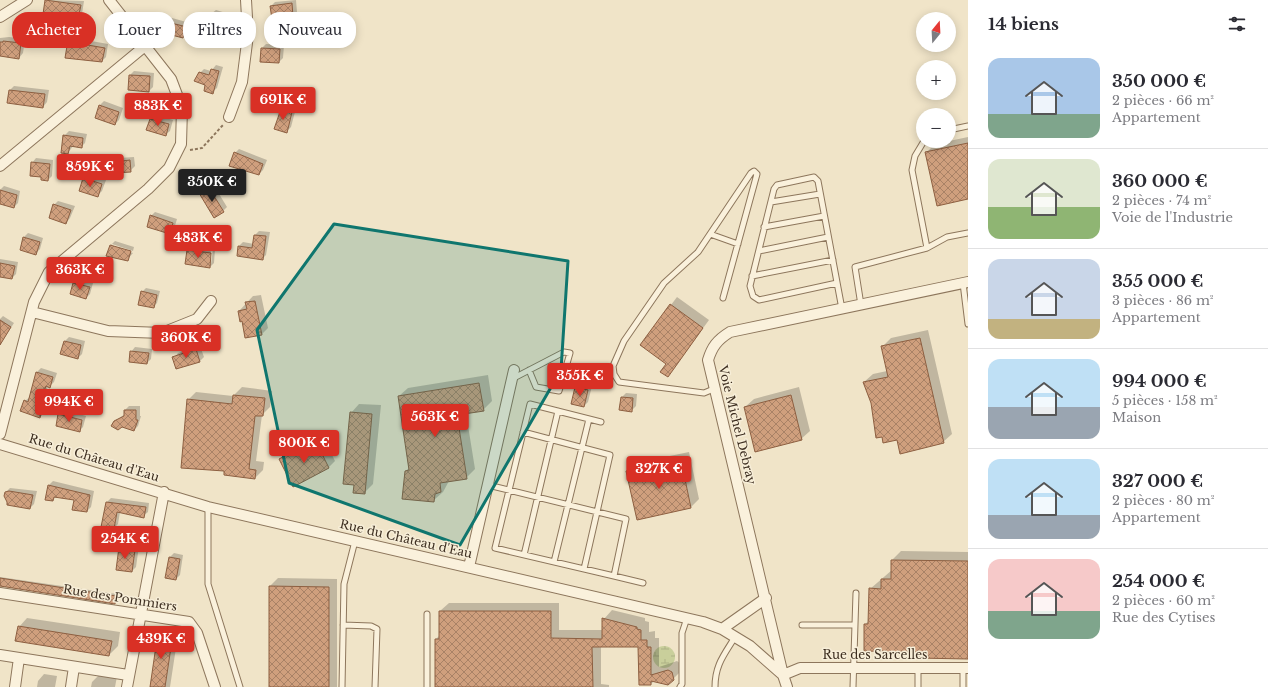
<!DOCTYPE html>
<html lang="fr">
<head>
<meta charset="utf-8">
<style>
	body { margin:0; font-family:"Libre Baskerville",serif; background:#f2f2f3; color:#2b2b33; height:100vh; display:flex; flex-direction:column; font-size:15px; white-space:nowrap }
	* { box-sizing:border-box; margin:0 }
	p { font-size:13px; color:#7c7c81 }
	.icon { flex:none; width:22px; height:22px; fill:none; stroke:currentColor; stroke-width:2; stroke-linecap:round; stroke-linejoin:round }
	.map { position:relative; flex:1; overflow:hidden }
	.sheet { display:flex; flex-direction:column; background:#fff; width:300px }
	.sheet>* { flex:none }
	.hud { position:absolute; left:12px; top:12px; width:380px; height:36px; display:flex; gap:8px }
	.needle { width:26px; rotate:18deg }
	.buttons { position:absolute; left:916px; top:12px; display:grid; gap:8px }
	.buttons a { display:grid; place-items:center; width:40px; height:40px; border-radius:50%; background:#fff; box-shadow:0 2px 10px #0003; font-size:20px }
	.price { position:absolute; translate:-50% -34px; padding:0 9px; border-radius:4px; background:#d93025; color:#fff; font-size:13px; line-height:26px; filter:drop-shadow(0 1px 2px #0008) }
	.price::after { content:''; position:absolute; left:50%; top:24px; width:12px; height:9px; margin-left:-6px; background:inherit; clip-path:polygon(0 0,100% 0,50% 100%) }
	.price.current { background:#222; color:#fff }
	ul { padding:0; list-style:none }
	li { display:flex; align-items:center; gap:12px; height:100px; padding:0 20px }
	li+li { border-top:1px solid #e1e1e2 }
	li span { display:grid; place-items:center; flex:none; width:112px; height:80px; border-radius:12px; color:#555 }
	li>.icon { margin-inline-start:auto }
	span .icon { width:48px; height:48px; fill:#fffc; stroke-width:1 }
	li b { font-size:17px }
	h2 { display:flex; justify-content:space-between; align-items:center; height:48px; padding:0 20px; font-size:17px }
	.tag { padding:0 14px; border-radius:16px; background:#fff; box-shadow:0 2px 10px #0003; font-size:14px; line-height:36px }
	.tag.current { background:#d93025; color:#fff }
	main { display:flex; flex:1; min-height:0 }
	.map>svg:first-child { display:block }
</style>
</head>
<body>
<main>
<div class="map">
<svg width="968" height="687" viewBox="0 0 968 687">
	<defs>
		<pattern id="wetland-marsh" width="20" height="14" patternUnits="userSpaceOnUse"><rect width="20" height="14" fill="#c9cf9b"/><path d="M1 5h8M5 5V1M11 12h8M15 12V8" fill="none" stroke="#aeb285"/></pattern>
		<pattern id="building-cross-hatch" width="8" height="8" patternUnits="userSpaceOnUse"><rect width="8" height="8" fill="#cf9f7d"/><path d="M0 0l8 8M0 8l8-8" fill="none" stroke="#a98266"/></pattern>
	</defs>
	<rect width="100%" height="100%" fill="#f0e4c8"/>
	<path fill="url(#wetland-marsh)" d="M653 657a11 11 0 1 1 22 0a11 11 0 1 1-22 0Z"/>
	<path fill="#0003" d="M 47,0 L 84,1 L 82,14 L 78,18 Z
		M 296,0 L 297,12 L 292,16 L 271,6 L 275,2 Z
		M 216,10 L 236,16 L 233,27 L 229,31 L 208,26 L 211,14 Z
		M 172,18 L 190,23 L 187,33 L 183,37 L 165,32 L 168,22 Z
		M 73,36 L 80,37 L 80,39 L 108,44 L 106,57 L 102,61 L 66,57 L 69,40 Z
		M 9,37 L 25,39 L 23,53 L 19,58 L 0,56 L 0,38 Z
		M 266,44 L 284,45 L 283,58 L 279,62 L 262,48 Z
		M 216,65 L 223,67 L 217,88 L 212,92 L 200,73 L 204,69 L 211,71 Z
		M 134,71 L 154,73 L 153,87 L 149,91 L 130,75 Z
		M 14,86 L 49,90 L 47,102 L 43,107 L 10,90 Z
		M 104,101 L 123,108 L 119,120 L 115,124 L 96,117 L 100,105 Z
		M 286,106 L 296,108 L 291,127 L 286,132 L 282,110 Z
		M 155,115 L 173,120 L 170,131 L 165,135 L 150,119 Z
		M 69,131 L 87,134 L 85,143 L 81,147 L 73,146 L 68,153 L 64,136 Z
		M 968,137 L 968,198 L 926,153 L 935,144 Z
		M 239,149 L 267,160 L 263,170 L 259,174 L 235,153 Z
		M 134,157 L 135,166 L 130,171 L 115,162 L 119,158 Z
		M 36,158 L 53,160 L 52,176 L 48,180 L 42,176 L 32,163 Z
		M 88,174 L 106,180 L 102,191 L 98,195 L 84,179 Z
		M 213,184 L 227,207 L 223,211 L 200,194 Z
		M 4,186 L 20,191 L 18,203 L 14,207 L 0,203 L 0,190 Z
		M 58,201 L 75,206 L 70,218 L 66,223 L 54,205 Z
		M 155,212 L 177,219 L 174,229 L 170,233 L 151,216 Z
		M 259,231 L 270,232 L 266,255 L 262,259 L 239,246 L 243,242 L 254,244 L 255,235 Z
		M 28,233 L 43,238 L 40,249 L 36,253 L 24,237 Z
		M 115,241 L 134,247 L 133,251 L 112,244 L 112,246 L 133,253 L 127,260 L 108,255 L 111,245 Z
		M 192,246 L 211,249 L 209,264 L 211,264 L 213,249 L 215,249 L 214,263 L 210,267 L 188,251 Z
		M 0,259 L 18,262 L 16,274 L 12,278 L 0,276 Z
		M 78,279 L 93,283 L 90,294 L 86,298 L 71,294 L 74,283 Z
		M 146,288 L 160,291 L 157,303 L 153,307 L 142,292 Z
		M 261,295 L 268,328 L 262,334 L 246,337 L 243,320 L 239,311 L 253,296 Z
		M 677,297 L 709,320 L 668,376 L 667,363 L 641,345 Z
		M 3,316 L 14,323 L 0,345 L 0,319 Z
		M 928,330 L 952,434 L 943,442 L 882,436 L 864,382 L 873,374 L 887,371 L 882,347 L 891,338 Z
		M 69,337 L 85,341 L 82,354 L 78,358 L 65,341 Z
		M 200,346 L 204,357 L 200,361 L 174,358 L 178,353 Z
		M 135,347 L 152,349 L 151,359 L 147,363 L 131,352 Z
		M 41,368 L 57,373 L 54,382 L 50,386 L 48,386 L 43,401 L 47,402 L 44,413 L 40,417 L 25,401 L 30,397 L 37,372 Z
		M 488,375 L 492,401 L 483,410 L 466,413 L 475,469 L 466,478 L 449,481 L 443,492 L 434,500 L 406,471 L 410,467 L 399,396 L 408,388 Z
		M 580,383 L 592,386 L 588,402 L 584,406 L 576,387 Z
		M 242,387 L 272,391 L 270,407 L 262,415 L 256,461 L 264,462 L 263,470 L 255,478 L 188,400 L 196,392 L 233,396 Z
		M 799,387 L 810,431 L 801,439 L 745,407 L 754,399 Z
		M 626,393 L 637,394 L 636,406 L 631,411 L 622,397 Z
		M 359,404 L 381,405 L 373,484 L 364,493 L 355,484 L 351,413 Z
		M 129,406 L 140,406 L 140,416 L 141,416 L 138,426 L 134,430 L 115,421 L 125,414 L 125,410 Z
		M 64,410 L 86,416 L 83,427 L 79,431 L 57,425 L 59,414 Z
		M 322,435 L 335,461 L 329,467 L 294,485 L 280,459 L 287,452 Z
		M 689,452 L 699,499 L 690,508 L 628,471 L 636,463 Z
		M 53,481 L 94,491 L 91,507 L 87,511 L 75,500 L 57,496 L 52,500 L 49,485 Z
		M 10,488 L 37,491 L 34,504 L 30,508 L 6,492 Z
		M 111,498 L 149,503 L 148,512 L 143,516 L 120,512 L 118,524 L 114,528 L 107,502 Z
		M 119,533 L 126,534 L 123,543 L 116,542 Z
		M 124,543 L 139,546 L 136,567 L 132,571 L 120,547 Z
		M 901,551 L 968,552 L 968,658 L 917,651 L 865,624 L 869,621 L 870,589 L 892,570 L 892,560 Z
		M 174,553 L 183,555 L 180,575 L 176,579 L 170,557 Z
		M 0,577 L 117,594 L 116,601 L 114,603 L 0,585 Z
		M 278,578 L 337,579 L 337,687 L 270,687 L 270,586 Z
		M 449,603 L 559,603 L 559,630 L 603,630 L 604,619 L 612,610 L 645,618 L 645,621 L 649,622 L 649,632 L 655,631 L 655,638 L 659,638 L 659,667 L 677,661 L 681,664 L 682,670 L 673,679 L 654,681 L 651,684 L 639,646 L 601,646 L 601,684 L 609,685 L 609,687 L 436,687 L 436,639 L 440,635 L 440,611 Z
		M 27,618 L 120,632 L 118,646 L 109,655 L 19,627 Z
		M 166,626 L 179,628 L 170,687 L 151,687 L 159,632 Z
		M 105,669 L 118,671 L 115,687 L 91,687 L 92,682 Z
		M 44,674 L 57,676 L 55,687 L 37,687 L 38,681 Z"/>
	<path fill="url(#building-cross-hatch)" stroke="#8d5f41" d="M 45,0 L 81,5 L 78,19 L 43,14 Z
		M 292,3 L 293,17 L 272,19 L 270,6 Z
		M 210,14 L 233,20 L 229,32 L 207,26 Z
		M 167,22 L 187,27 L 183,38 L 164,33 Z
		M 68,40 L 76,41 L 76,43 L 105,48 L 102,62 L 65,58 Z
		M 3,41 L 21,43 L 19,59 L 0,56 L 0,42 L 3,42 Z
		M 261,48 L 280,49 L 279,63 L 260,62 Z
		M 211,69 L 219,71 L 213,94 L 204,91 L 205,85 L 194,81 L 199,72 L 209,75 Z
		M 129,75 L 150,76 L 149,92 L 128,90 Z
		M 9,90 L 45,94 L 43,108 L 7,103 Z
		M 99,105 L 119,112 L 115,125 L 95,118 Z
		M 281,109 L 292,112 L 287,133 L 274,129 Z
		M 150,119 L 169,124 L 166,136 L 146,130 Z
		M 63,135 L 83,138 L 82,148 L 70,146 L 68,154 L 61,153 Z
		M 968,143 L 968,199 L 937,206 L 925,152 Z
		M 234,152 L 263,164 L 259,175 L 229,166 Z
		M 130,160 L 131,172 L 114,173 L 114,162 Z
		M 31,162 L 50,164 L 48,181 L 41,180 L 41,177 L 30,176 Z
		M 83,178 L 102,184 L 98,197 L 79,191 Z
		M 209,188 L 224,212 L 214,218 L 199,193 Z
		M 0,190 L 17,195 L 14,208 L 0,204 Z
		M 53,204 L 71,210 L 66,224 L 49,218 Z
		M 150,215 L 173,223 L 170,234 L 147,227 Z
		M 254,235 L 266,236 L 263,260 L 237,256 L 238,246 L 252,248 Z
		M 23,237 L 40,242 L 36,255 L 20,250 Z
		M 110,245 L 131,251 L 128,261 L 106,256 Z
		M 187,250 L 211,253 L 210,268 L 185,264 Z
		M 0,263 L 15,266 L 12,279 L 0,277 Z
		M 73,283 L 90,287 L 86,299 L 70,294 Z
		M 141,291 L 157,295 L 154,308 L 138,305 Z
		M 255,301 L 262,335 L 245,338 L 242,321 L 240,322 L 238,311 L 247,309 L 245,302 Z
		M 670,304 L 703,328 L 668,377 L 660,372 L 666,364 L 640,345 Z
		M 0,320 L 11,327 L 0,345 Z
		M 920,338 L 944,443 L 900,454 L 897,440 L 883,443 L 882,437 L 876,438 L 871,403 L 863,382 L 888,377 L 881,346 Z
		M 64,341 L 81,345 L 78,359 L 60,354 Z
		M 196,349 L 200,362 L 176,369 L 172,357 Z
		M 130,351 L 149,353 L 147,364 L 129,362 Z
		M 36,372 L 53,377 L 50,388 L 46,386 L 39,405 L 43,406 L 40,418 L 20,411 L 24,400 L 28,402 Z
		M 479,383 L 484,411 L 457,415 L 467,479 L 440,483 L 441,492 L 435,494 L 434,502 L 402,499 L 405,471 L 409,470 L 398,396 Z
		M 575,387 L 588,390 L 584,407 L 571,404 Z
		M 233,395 L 265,398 L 263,416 L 255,416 L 249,469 L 256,470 L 255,479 L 224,475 L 224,471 L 181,468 L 187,399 L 232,404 Z
		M 791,395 L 802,440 L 755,452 L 744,407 Z
		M 621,397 L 633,398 L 632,412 L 619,410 Z
		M 124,410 L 136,410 L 136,420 L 138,420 L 134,431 L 122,427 L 118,430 L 111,426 L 114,421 L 124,416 Z
		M 350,412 L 372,414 L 365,494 L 353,493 L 354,485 L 343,484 Z
		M 58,414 L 82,420 L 80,432 L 56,426 Z
		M 315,440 L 329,468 L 293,487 L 279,459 Z
		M 681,460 L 691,508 L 637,520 L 626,471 Z
		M 48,485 L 90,495 L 87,512 L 72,510 L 74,500 L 54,497 L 53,501 L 45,500 Z
		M 9,491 L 33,495 L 30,509 L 7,505 L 7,502 L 4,496 L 5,492 Z
		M 106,502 L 146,507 L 144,518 L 117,512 L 114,529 L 101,527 Z
		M 119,547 L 135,550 L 132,572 L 116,570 Z
		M 169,557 L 180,559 L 176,580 L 165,578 Z
		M 891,560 L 968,561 L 968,659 L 916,658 L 916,652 L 864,651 L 864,624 L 868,624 L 869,588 L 881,589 L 881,579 L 891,579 Z
		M 0,578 L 116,596 L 115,604 L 0,586 Z
		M 269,586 L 329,587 L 329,687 L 269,687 Z
		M 439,611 L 551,611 L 551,638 L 602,639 L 602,618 L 637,627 L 637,629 L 641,630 L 641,640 L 647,640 L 647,647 L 651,647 L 651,675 L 668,670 L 672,672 L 674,680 L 668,685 L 651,681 L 651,685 L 639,685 L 638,647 L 592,647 L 593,687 L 435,687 L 435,639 L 439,639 Z
		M 18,626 L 112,641 L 109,656 L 15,641 Z
		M 158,632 L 173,634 L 165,687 L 150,687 Z"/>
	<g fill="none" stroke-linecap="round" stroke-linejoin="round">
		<defs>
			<path id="lane" d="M 949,130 L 968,126
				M 771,202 L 820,194
				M 764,227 L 824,216
				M 710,234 L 738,244
				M 927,248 L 947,237 L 968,233
				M 759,251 L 828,237
				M 752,276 L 833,260
				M 837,283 L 759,300 L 753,296 L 750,286 L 774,189 L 777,185 L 814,177 L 818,181 L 842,309
				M 963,283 L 968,324
				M 861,305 L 855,267 L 927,248 L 912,170 L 915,156 L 924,141
				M 512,379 L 564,352 L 570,353 L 559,391 L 536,387 L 529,370
				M 716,388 L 704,393 L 619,382 L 614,374 L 613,366 L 624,341 L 664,283 L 698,252 L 751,173 L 754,171 L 757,174 L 723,298
				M 523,432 L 610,455 L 584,569
				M 488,485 L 626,519 L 614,576 L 495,548 L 530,404 L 601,422
				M 208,507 L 208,584 L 240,687
				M 524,555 L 558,411
				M 554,562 L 589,419
				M 614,576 L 643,583
				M 427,614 L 427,687
				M 343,625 L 371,626 L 377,629 L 375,687
				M 802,625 L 855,625
				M 918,668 L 918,687
				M 342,687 L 344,584 L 355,541
				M 680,687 L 682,684 L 682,633 L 687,618
				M 715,687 C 715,665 724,655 735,637
				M 853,687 L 856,593
				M 963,687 L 963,668"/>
			<path id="street" d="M 0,17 L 27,0
				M 229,117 L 242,82 L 248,35 L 246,0
				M 0,166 L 145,46
				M 968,282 L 730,332 C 717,340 712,347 708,360 L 783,675 L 800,668 L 968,668
				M 32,312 L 108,331 L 162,333 L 197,319 L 211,301
				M 0,434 L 34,302 L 49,272 L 148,189 L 169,168 L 181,144 L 182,108 L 171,79 L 109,0
				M 0,444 L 208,507 L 703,622 L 722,629 L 750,646 L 783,675 L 787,687
				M 469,567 L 514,370
				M 0,593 L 189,622 L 197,633 L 215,687
				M 722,629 L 766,598
				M 0,655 L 128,675
				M 15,687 L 19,658
				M 71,687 L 74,667
				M 127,687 L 164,492"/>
		</defs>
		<use href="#lane" stroke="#8d765c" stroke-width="7"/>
		<use href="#street" stroke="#8d765c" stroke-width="12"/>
		<path stroke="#8d765c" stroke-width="2" stroke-dasharray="3 2" stroke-linecap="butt" d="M 190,150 L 202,148 L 223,125"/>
		<use href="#lane" stroke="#faf1dc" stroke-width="5"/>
		<use href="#street" stroke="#faf1dc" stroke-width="10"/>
	</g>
	<path fill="#0f766e" fill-opacity="0.2" stroke="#0f766e" stroke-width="3" stroke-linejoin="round" d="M 334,224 L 568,261 L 561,370 L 460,545 L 289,483 L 257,330 Z"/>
	<g text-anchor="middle" stroke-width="3" stroke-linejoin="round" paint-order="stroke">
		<g font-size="12" fill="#3d2e20" stroke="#f7eed8">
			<text transform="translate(737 425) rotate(76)" y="4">Voie Michel Debray</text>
			<text transform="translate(94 458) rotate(17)" y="4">Rue du Château d'Eau</text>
			<text transform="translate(406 539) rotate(13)" y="4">Rue du Château d'Eau</text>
			<text transform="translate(120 598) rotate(9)" y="4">Rue des Pommiers</text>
			<text x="875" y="659">Rue des Sarcelles</text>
		</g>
	</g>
</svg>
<div class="buttons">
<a><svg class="needle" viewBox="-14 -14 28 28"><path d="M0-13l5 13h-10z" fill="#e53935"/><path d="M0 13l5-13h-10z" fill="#7c7c81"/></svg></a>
<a>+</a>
<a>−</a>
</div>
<b class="price" style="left:283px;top:121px">691K €</b>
<b class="price" style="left:158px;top:127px">883K €</b>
<b class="price" style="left:90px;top:188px">859K €</b>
<b class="price current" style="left:212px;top:203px">350K €</b>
<b class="price" style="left:198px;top:259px">483K €</b>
<b class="price" style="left:80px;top:291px">363K €</b>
<b class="price" style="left:186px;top:359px">360K €</b>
<b class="price" style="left:580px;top:397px">355K €</b>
<b class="price" style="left:69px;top:423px">994K €</b>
<b class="price" style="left:435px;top:438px">563K €</b>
<b class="price" style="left:304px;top:464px">800K €</b>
<b class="price" style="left:659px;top:490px">327K €</b>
<b class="price" style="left:125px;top:560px">254K €</b>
<b class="price" style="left:161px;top:660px">439K €</b>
<div class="hud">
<a class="tag current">Acheter</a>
<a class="tag">Louer</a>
<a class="tag">Filtres</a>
<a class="tag">Nouveau</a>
</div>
</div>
<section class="sheet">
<h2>14 biens<svg class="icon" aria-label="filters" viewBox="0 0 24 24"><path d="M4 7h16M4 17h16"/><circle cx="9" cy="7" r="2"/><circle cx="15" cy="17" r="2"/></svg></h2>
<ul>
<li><span style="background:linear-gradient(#a9c7e8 70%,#7fa58c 0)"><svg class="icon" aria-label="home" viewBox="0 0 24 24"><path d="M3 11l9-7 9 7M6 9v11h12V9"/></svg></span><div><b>350 000 €</b><p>2 pièces · 66 m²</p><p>Appartement</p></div></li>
<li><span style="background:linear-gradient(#dfe7d0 60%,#8fb573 0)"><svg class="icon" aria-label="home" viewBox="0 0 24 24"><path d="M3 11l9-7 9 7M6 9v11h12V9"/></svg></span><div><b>360 000 €</b><p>2 pièces · 74 m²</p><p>Voie de l'Industrie</p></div></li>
<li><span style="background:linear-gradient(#c9d6e8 75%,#c2b280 0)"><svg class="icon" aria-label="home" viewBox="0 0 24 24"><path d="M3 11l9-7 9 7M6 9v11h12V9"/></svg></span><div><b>355 000 €</b><p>3 pièces · 86 m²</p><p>Appartement</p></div></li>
<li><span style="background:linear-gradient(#bfe0f5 60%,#9aa5b1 0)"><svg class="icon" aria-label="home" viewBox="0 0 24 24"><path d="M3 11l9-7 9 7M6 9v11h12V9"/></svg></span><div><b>994 000 €</b><p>5 pièces · 158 m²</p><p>Maison</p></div></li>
<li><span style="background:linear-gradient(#bfe0f5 70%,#9aa5b1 0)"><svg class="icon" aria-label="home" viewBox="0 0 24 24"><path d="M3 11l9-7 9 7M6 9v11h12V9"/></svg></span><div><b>327 000 €</b><p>2 pièces · 80 m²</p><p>Appartement</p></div></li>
<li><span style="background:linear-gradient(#f6c9c9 65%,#7fa58c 0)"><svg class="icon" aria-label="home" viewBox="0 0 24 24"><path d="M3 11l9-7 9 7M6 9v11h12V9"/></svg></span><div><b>254 000 €</b><p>2 pièces · 60 m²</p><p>Rue des Cytises</p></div></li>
</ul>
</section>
</main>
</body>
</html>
